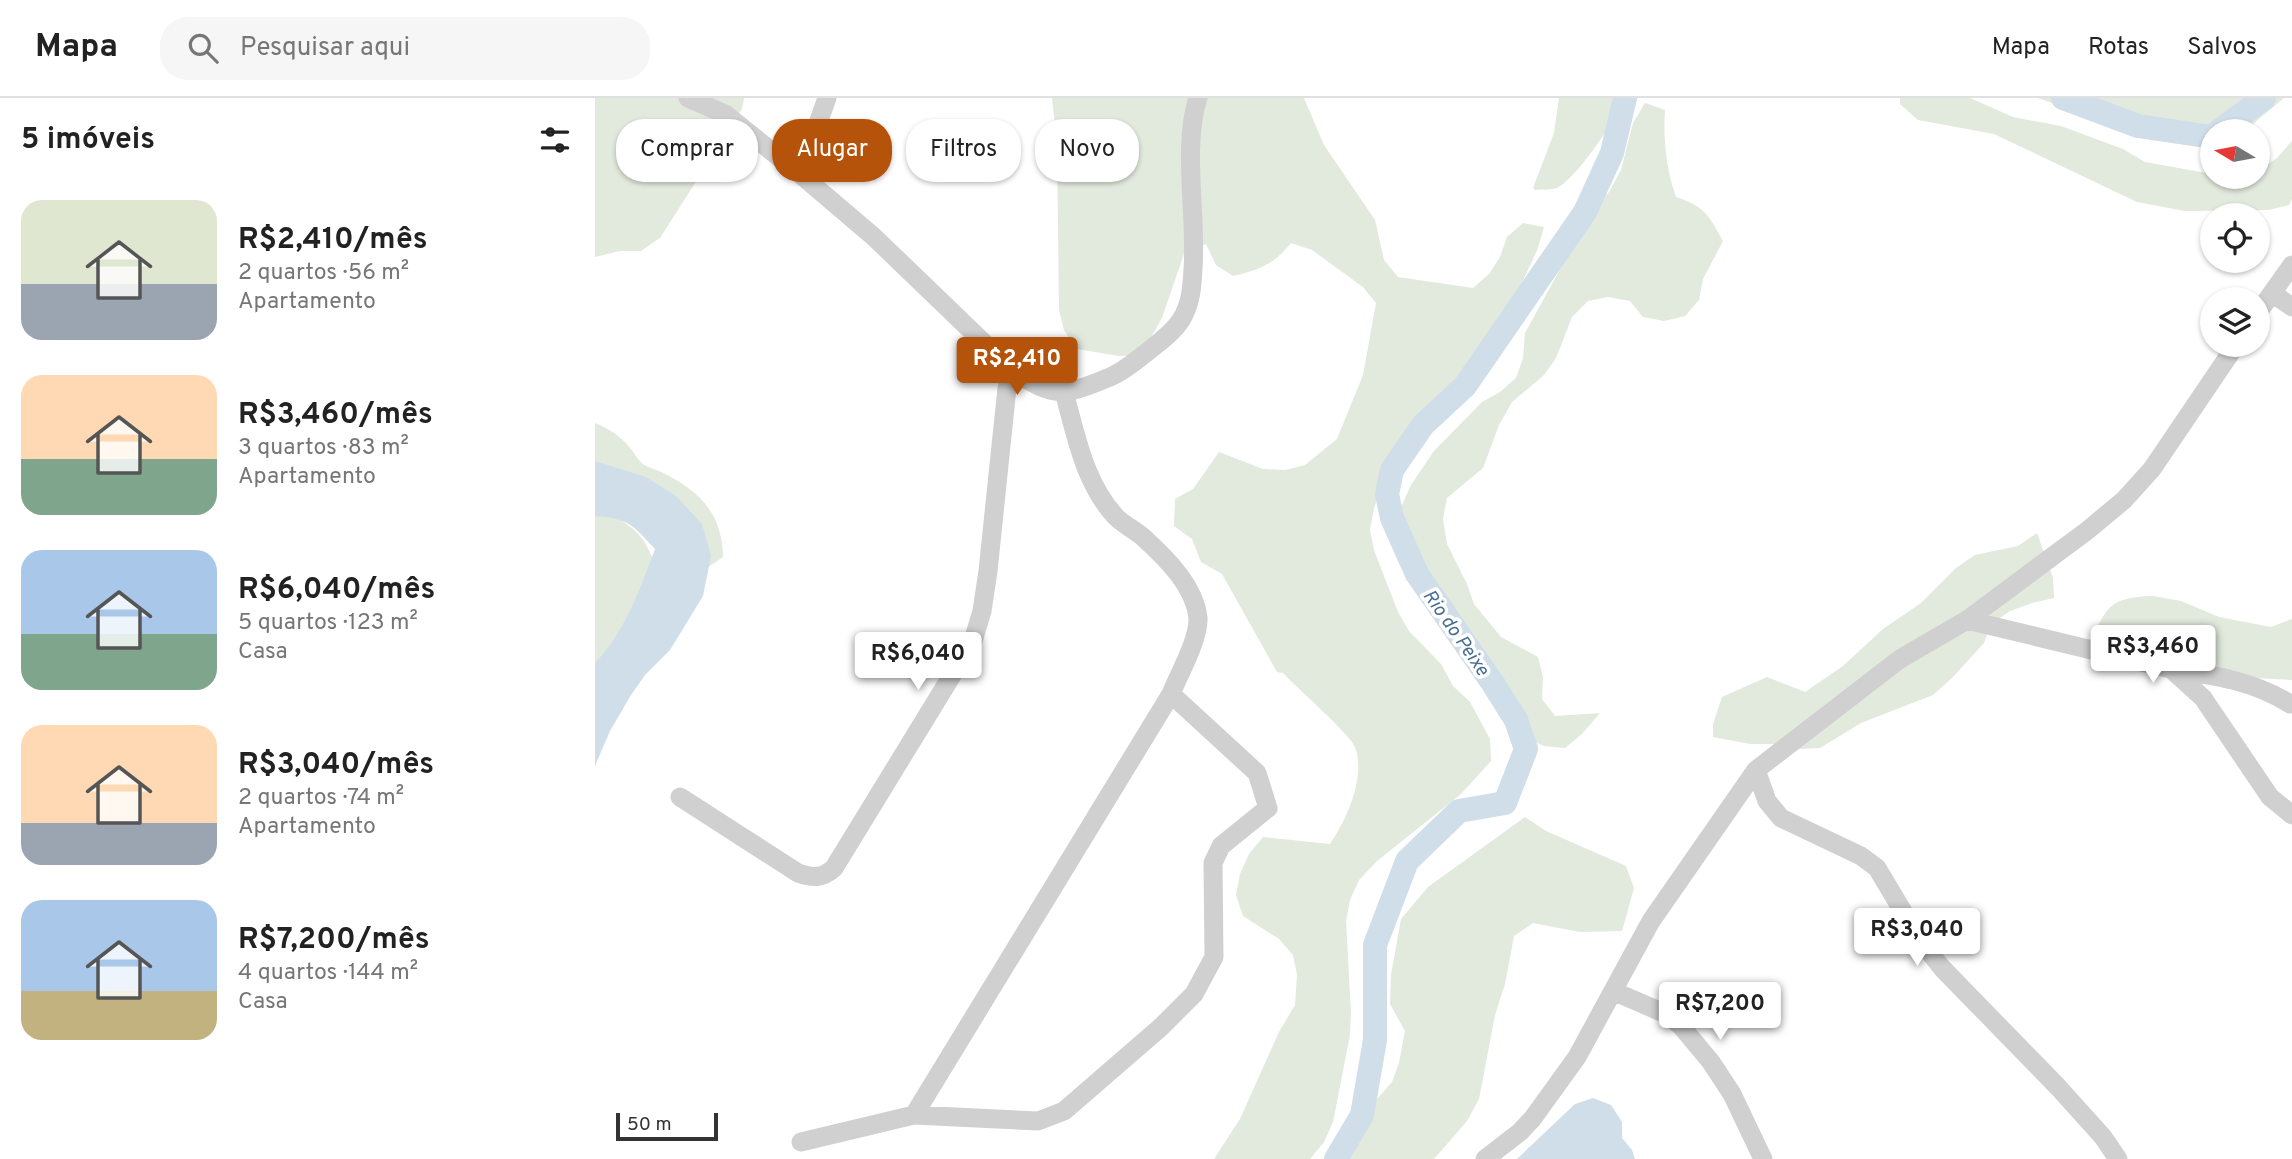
<!DOCTYPE html>
<html lang="pt">
<head>
<meta charset="utf-8">
<style>
	body { margin:0; font-family:Overpass,sans-serif; background:#f6f6f6; color:#222; height:100vh; display:flex; flex-direction:column; font-size:26px; white-space:nowrap }
	* { box-sizing:border-box; margin:0 }
	p { font-size:23px; color:#767676 }
	.icon { flex:none; width:38px; height:38px; fill:none; stroke:currentColor; stroke-width:2; stroke-linecap:round; stroke-linejoin:round }
	.map { position:relative; flex:1; overflow:hidden }
	.details { display:flex; flex-direction:column; background:#fff; width:595px }
	.details>* { flex:none }
	.banner { position:absolute; left:21px; top:21px; width:665px; height:63px; display:flex; gap:14px }
	.needle { width:46px; rotate:280deg }
	.tools { position:absolute; left:1605px; top:21px; display:grid; gap:14px }
	.tools a { display:grid; place-items:center; width:70px; height:70px; border-radius:50%; background:#fff; box-shadow:0 2px 5px #0004; font-size:35px }
	.scale { position:absolute; left:21px; bottom:18px; width:102px; box-sizing:border-box; padding-left:7px; border:4px solid #333; border-top:0; font-size:19px; line-height:24px; white-space:nowrap; color:#333; -webkit-text-stroke:5px #fff; paint-order:stroke }
	.price { position:absolute; translate:-50% -60px; padding:0 16px; border-radius:7px; background:#fff; color:#222; font-size:23px; line-height:46px; filter:drop-shadow(0 2px 4px #0008) }
	.price::after { content:''; position:absolute; left:50%; top:42px; width:21px; height:16px; margin-left:-10px; background:inherit; clip-path:polygon(0 0,100% 0,50% 100%) }
	.price.on { background:#b45309; color:#fff }
	ul { padding:0; list-style:none }
	li { display:flex; align-items:center; gap:21px; height:175px; padding:0 21px }
	li span { display:grid; place-items:center; flex:none; width:196px; height:140px; border-radius:21px; color:#555 }
	li>.icon { margin-inline-start:auto }
	span .icon { width:84px; height:84px; fill:#fffc; stroke-width:1 }
	li b { font-size:30px }
	h2 { display:flex; justify-content:space-between; align-items:center; height:84px; padding:0 21px; font-size:30px }
	.tag { padding:0 24px; border-radius:28px; background:#fff; box-shadow:0 2px 5px #0004; font-size:24px; line-height:63px }
	.tag.on { background:#b45309; color:#fff }
	header { display:flex; align-items:center; gap:42px; box-sizing:border-box; height:98px; padding:0 35px; background:#fff; border-bottom:2px solid #e0e0e0 }
	header strong { font-size:33px }
	nav { display:flex; gap:38px; margin-inline-start:auto; font-size:24px }
	.search { width:490px; height:63px; background:#f6f6f6; display:flex; align-items:center; gap:18px; box-sizing:border-box; padding:0 24px; border-radius:28px; color:#767676; font-size:26px }
	main { display:flex; flex:1; min-height:0 }
	.map>svg:first-child { display:block }
</style>
</head>
<body>
<header>
<strong>Mapa</strong>
<div class="search"><svg class="icon" aria-label="search" viewBox="0 0 24 24"><circle cx="10" cy="10" r="6"/><path d="M15 15l6 6"/></svg>Pesquisar aqui</div>
<nav><a>Mapa</a><a>Rotas</a><a>Salvos</a></nav>
</header>
<main>
<section class="details">
<h2>5 imóveis<svg class="icon" aria-label="filters" viewBox="0 0 24 24"><path d="M4 7h16M4 17h16"/><circle cx="9" cy="7" r="2"/><circle cx="15" cy="17" r="2"/></svg></h2>
<ul>
<li><span style="background:linear-gradient(#dfe7d0 60%,#9aa5b1 0)"><svg class="icon" aria-label="home" viewBox="0 0 24 24"><path d="M3 11l9-7 9 7M6 9v11h12V9"/></svg></span><div><b>R$2,410/mês</b><p>2 quartos · 56 m²</p><p>Apartamento</p></div></li>
<li><span style="background:linear-gradient(#ffd9b3 60%,#7fa58c 0)"><svg class="icon" aria-label="home" viewBox="0 0 24 24"><path d="M3 11l9-7 9 7M6 9v11h12V9"/></svg></span><div><b>R$3,460/mês</b><p>3 quartos · 83 m²</p><p>Apartamento</p></div></li>
<li><span style="background:linear-gradient(#a9c7e8 60%,#7fa58c 0)"><svg class="icon" aria-label="home" viewBox="0 0 24 24"><path d="M3 11l9-7 9 7M6 9v11h12V9"/></svg></span><div><b>R$6,040/mês</b><p>5 quartos · 123 m²</p><p>Casa</p></div></li>
<li><span style="background:linear-gradient(#ffd9b3 70%,#9aa5b1 0)"><svg class="icon" aria-label="home" viewBox="0 0 24 24"><path d="M3 11l9-7 9 7M6 9v11h12V9"/></svg></span><div><b>R$3,040/mês</b><p>2 quartos · 74 m²</p><p>Apartamento</p></div></li>
<li><span style="background:linear-gradient(#a9c7e8 65%,#c2b280 0)"><svg class="icon" aria-label="home" viewBox="0 0 24 24"><path d="M3 11l9-7 9 7M6 9v11h12V9"/></svg></span><div><b>R$7,200/mês</b><p>4 quartos · 144 m²</p><p>Casa</p></div></li>
</ul>
</section>
<div class="map">
<svg width="1697" height="1061" viewBox="0 0 1697 1061">
	<rect width="100%" height="100%" fill="#fff"/>
	<path fill="#e2e9dd" d="M 0,0 L 149,0 L 147,11 L 135,29 L 128,48 L 116,67 L 100,85 L 65,140 L 46,153 L 25,153 L 0,159 Z
		M 457,0 L 709,0 L 729,47 L 780,122 L 789,162 L 803,179 L 878,190 L 894,176 L 905,159 L 912,139 L 928,125 L 949,129 L 943,150 L 915,211 L 891,250 L 874,266 L 863,283 L 843,299 L 832,316 L 801,349 L 779,410 L 775,432 L 779,452 L 803,514 L 814,533 L 846,566 L 858,588 L 875,604 L 895,641 L 896,663 L 866,696 L 782,763 L 764,782 L 755,802 L 751,823 L 756,915 L 755,937 L 738,1024 L 729,1044 L 715,1061 L 619,1061 L 645,1021 L 684,934 L 700,907 L 702,877 L 698,857 L 684,841 L 648,818 L 641,797 L 645,776 L 654,756 L 668,739 L 735,746 C 752,721 771,679 760,649 C 756,637 700,588 688,575 L 682,574 L 627,476 L 606,464 L 597,441 L 579,428 L 580,401 L 598,391 L 624,354 L 668,371 L 690,372 L 710,367 L 742,341 L 768,277 L 781,205 L 768,189 L 717,152 L 696,145 C 679,166 665,172 638,178 L 621,167 L 611,146 L 590,153 L 567,220 L 546,257 L 524,258 L 482,251 L 469,232 L 464,212 L 462,46 Z
		M 964,0 L 1028,0 C 1023,20 981,81 962,90 C 957,92 946,91 940,92 L 938,90 L 959,35 Z
		M 1305,0 L 1375,0 L 1418,19 L 1466,28 L 1528,51 L 1550,64 L 1617,76 L 1617,79 L 1662,79 L 1663,73 L 1682,60 L 1697,43 L 1697,101 L 1694,107 L 1673,112 L 1590,113 L 1542,104 L 1399,36 L 1323,22 L 1305,6 Z
		M 1443,0 L 1689,0 L 1652,31 L 1617,33 L 1617,35 L 1584,40 L 1542,32 L 1501,16 L 1474,11 Z
		M 1050,5 L 1070,12 C 1068,42 1071,70 1081,99 C 1111,109 1113,117 1128,143 L 1108,181 L 1104,202 L 1090,218 L 1069,223 L 1048,219 L 1035,203 L 1013,199 L 993,203 L 977,219 L 961,260 L 949,277 L 917,304 L 904,327 L 888,370 L 852,400 L 848,421 L 852,446 L 872,486 L 879,506 L 906,539 L 943,559 L 948,579 L 947,601 L 960,618 L 1005,615 L 987,636 L 970,650 L 949,648 L 928,639 L 915,623 L 905,604 L 864,556 L 852,534 L 807,452 L 803,429 L 807,407 L 816,387 L 839,353 L 887,304 L 905,294 L 921,280 L 928,260 L 930,235 L 997,113 L 1014,94 L 1026,72 L 1038,25 Z
		M 0,325 C 14,331 26,338 35,350 C 40,355 43,363 49,367 C 53,369 59,371 64,373 C 104,392 127,414 128,459 L 109,472 L 64,423 L 15,416 C 41,430 50,439 60,467 L 0,589 Z
		M 1442,435 L 1458,480 L 1459,500 L 1437,505 L 1415,513 L 1396,526 L 1389,545 L 1357,580 L 1338,597 L 1266,625 L 1225,650 L 1204,651 L 1180,646 L 1155,646 L 1118,639 L 1118,626 L 1127,599 L 1172,579 L 1210,594 L 1248,568 L 1288,531 L 1326,505 L 1361,470 L 1380,457 L 1423,448 Z
		M 1558,498 L 1586,503 L 1624,519 L 1676,529 L 1697,521 L 1697,582 L 1638,579 L 1497,544 C 1510,507 1518,499 1558,498 Z
		M 930,719 L 951,733 L 1031,768 L 1039,790 L 1027,833 L 985,834 L 938,825 L 919,838 L 910,886 L 900,917 L 884,1001 L 872,1023 L 839,1061 L 748,1061 L 751,1050 L 775,1009 L 797,984 L 804,965 L 810,933 L 795,906 L 796,877 L 806,821 L 833,789 Z"/>
	<path fill="#cfdee9" d="M 0,363 L 51,379 L 81,398 L 107,426 L 116,458 L 108,498 L 75,552 L 50,577 L 36,597 L 15,633 L 0,668 L 0,565 C 30,534 45,491 60,451 C 38,427 33,420 0,418 Z
		M 998,1000 L 1016,1007 L 1027,1024 L 1027,1040 L 1037,1052 L 1040,1061 L 922,1061 L 980,1006 Z"/>
	<g fill="none" stroke-linecap="round" stroke-linejoin="round">
		<path stroke="#cfdee9" stroke-width="24" d="M 1468,0 L 1543,28 L 1617,39
			M 1624,33 L 1669,0
			M 741,1061 L 767,1017 L 780,942 L 780,847 L 812,763 L 864,713 L 910,705 L 931,651 L 921,622 L 899,587 L 822,476 L 797,420 L 792,396 L 797,372 L 828,327 L 870,288 L 990,114 L 1017,55 L 1030,0"/>
		<path stroke="#d0d0d0" stroke-width="19" d="M 93,0 L 130,16 L 205,76 L 279,139 L 417,272 C 460,301 469,298 515,279 C 529,273 539,264 551,255 C 563,245 577,236 586,222 C 596,206 597,189 598,171 C 602,119 587,48 603,0
			M 205,76 L 232,0
			M 1677,195 L 1697,209
			M 1662,216 L 1697,167
			M 1372,522 L 1576,571 L 1608,600 L 1675,699 L 1697,717
			M 1576,571 C 1618,577 1659,583 1695,606
			M 1161,672 L 1172,703 L 1186,720 L 1266,758 L 1282,770 L 1325,842 L 1347,870 L 1463,989 L 1508,1039 L 1523,1061
			M 85,699 L 203,775 C 217,780 227,781 239,770 L 378,543 L 387,513 L 393,473 L 412,290 L 417,272
			M 1018,893 L 1071,916 L 1086,928 L 1116,964 L 1137,996 L 1168,1061
			M 319,1017 L 576,596 C 584,576 604,541 603,520 C 600,489 572,461 550,441 C 541,432 528,427 520,418 C 489,384 481,337 469,294
			M 206,1044 L 319,1017 L 443,1023 L 469,1013 L 566,929 L 599,896 L 619,859 L 618,765 L 626,748 L 673,710 L 662,675 L 576,596
			M 890,1061 L 925,1034 L 938,1020 L 982,959 L 1056,823 L 1161,672 L 1305,561 L 1372,522 L 1493,432 L 1529,402 L 1557,371 L 1641,247"/>
	</g>
	<g text-anchor="middle" stroke-width="7" stroke-linejoin="round" paint-order="stroke">
		<g font-size="19" font-style="italic" fill="#486f8e" stroke="#fff">
			<text transform="translate(862 534) rotate(55)" y="7">Rio do Peixe</text>
		</g>
	</g>
</svg>
<div class="tools">
<a><svg class="needle" viewBox="-14 -14 28 28"><path d="M0-13l5 13h-10z" fill="#e53935"/><path d="M0 13l5-13h-10z" fill="#767676"/></svg></a>
<a><svg class="icon" aria-label="locate" viewBox="0 0 24 24"><circle cx="12" cy="12" r="6"/><path d="M12 2v4M12 18v4M2 12h4M18 12h4"/></svg></a>
<a><svg class="icon" aria-label="layers" viewBox="0 0 24 24"><path d="M12 4l9 5-9 5-9-5zM3 14l9 5 9-5"/></svg></a>
</div>
<div class="scale">50 m</div>
<b class="price on" style="left:422px;top:299px">R$2,410</b>
<b class="price" style="left:1558px;top:587px">R$3,460</b>
<b class="price" style="left:323px;top:594px">R$6,040</b>
<b class="price" style="left:1322px;top:870px">R$3,040</b>
<b class="price" style="left:1125px;top:944px">R$7,200</b>
<div class="banner">
<a class="tag">Comprar</a>
<a class="tag on">Alugar</a>
<a class="tag">Filtros</a>
<a class="tag">Novo</a>
</div>
</div>
</main>
</body>
</html>
